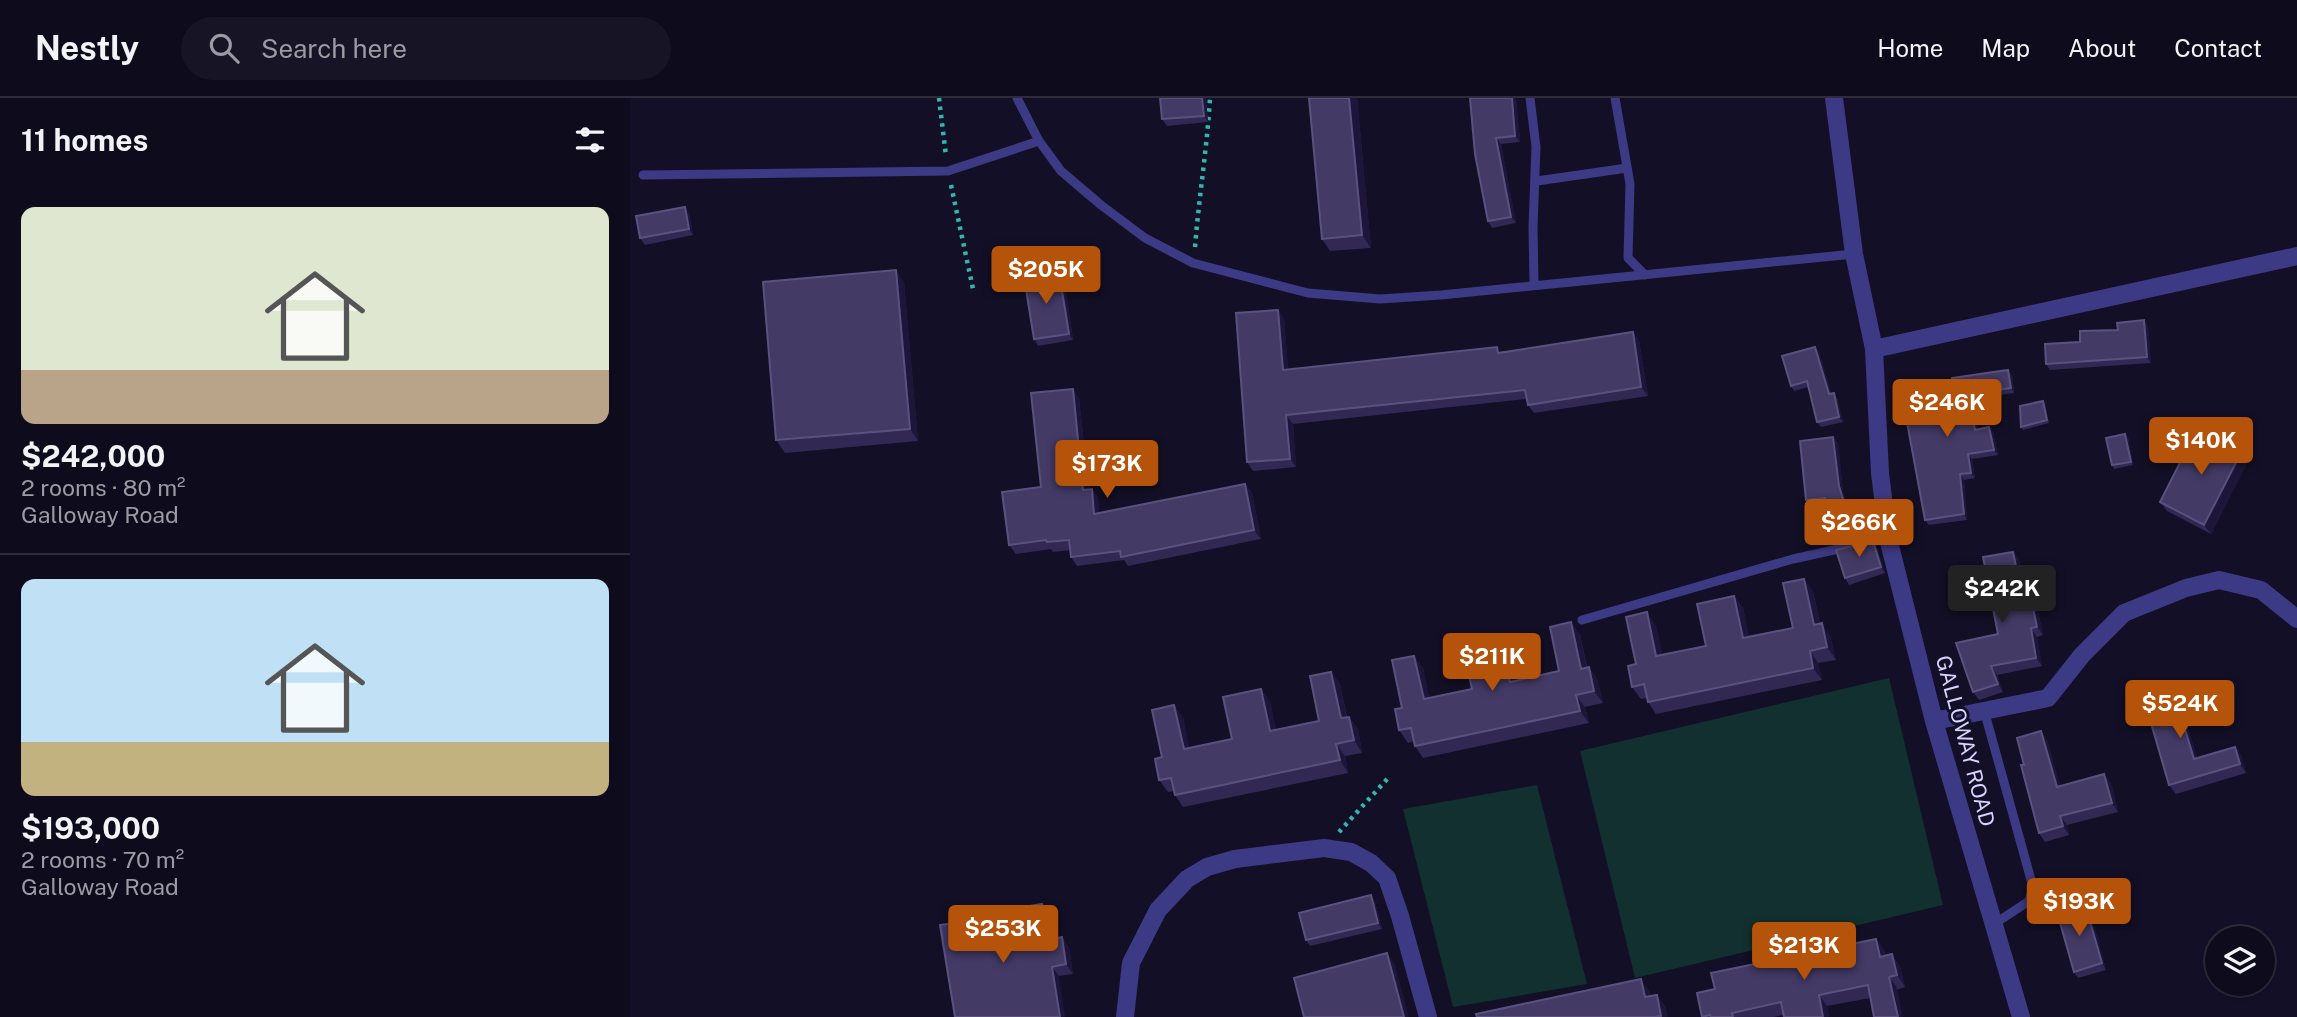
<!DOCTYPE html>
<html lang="en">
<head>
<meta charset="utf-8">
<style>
	body { margin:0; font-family:"Public Sans",sans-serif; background:#171425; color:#f1f3f6; height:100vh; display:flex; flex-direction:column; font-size:26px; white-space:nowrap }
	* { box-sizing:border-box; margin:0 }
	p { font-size:23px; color:#9b9ba3 }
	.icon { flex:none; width:38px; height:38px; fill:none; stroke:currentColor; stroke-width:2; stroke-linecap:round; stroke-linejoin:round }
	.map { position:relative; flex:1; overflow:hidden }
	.sheet { display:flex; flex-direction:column; background:#0e0b1c; width:630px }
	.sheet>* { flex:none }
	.fabs { position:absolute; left:1575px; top:828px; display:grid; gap:14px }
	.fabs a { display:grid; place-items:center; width:70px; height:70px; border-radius:50%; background:#0e0b1c; box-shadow:0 2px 5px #0004,0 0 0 2px #2e2b3b; font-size:35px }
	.price { position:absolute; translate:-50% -60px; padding:0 16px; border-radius:7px; background:#b45309; color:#fff; font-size:23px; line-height:46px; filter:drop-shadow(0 2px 4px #0008) }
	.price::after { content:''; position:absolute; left:50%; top:42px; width:21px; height:16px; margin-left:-10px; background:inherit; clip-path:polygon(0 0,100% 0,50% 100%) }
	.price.current { background:#222; color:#fff }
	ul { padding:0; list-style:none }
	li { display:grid; align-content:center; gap:14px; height:371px; padding:0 21px }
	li+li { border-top:2px solid #2e2b3b }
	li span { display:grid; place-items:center; height:217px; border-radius:14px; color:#555 }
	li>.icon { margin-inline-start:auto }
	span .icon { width:126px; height:126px; fill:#fffc; stroke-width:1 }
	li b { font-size:30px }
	h2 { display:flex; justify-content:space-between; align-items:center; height:84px; padding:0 21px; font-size:30px }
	header { display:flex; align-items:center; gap:42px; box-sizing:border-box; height:98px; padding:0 35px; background:#0e0b1c; border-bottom:2px solid #2e2b3b }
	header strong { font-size:33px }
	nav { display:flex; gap:38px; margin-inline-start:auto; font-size:24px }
	.search { width:490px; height:63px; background:#171425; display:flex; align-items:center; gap:18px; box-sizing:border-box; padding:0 24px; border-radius:38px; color:#9b9ba3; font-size:26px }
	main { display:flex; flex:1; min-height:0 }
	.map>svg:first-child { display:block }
</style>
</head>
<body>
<header>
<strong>Nestly</strong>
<div class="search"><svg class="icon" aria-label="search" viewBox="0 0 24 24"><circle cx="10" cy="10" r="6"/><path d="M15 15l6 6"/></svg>Search here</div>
<nav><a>Home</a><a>Map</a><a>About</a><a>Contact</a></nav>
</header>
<main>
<section class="sheet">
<h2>11 homes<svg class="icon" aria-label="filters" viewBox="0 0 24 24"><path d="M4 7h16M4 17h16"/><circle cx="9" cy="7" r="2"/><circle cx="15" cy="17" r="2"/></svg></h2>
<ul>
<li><span style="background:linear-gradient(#dfe7d0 75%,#b9a48a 0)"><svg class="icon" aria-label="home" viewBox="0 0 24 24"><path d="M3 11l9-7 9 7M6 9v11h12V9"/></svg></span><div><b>$242,000</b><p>2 rooms · 80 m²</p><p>Galloway Road</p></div></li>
<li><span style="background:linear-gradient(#bfe0f5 75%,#c2b280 0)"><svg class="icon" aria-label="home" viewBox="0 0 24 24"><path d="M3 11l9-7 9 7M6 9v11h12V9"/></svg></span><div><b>$193,000</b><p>2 rooms · 70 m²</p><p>Galloway Road</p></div></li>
</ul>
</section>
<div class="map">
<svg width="1667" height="919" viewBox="0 0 1667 919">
	<rect width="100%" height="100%" fill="#130f26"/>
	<path fill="#12302f" d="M 1259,580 L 1313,807 L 1005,880 L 950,653 Z
		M 907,687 L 957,886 L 823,909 L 773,711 Z"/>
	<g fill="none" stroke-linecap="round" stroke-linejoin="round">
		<path stroke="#2fb8b0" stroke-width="4.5" stroke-dasharray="3.5 5" stroke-linecap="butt" d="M 309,0 L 316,58
			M 321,87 L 343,191
			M 565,149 C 569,99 577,50 580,0
			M 709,734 L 759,679"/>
		<path stroke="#3d3a85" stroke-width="9" d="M 387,0 L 409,43 L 431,73 L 471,107 L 515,140 L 563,165 L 678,195 L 750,201 L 811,197 L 1224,156
			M 900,0 L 906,49 L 903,129 L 904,187
			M 985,0 L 1000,86 L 998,160 L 1015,177
			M 13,77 L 318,73 L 409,43
			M 907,83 L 997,70
			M 952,522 L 1163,461 L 1258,440
			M 1354,612 L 1403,789 L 1399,803 L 1364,826"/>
		<path stroke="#3d3a85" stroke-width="18" d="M 1204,0 L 1224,156 L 1244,251 L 1250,375 L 1258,440 L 1304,623 L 1391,919
			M 1244,251 L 1667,158
			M 1304,623 L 1418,600 L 1452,557 L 1494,515 L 1556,490 L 1589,482 L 1631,492 L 1667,521
			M 495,919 L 501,865 L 528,812 L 557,781 L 577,769 L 605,761 L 694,750 L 721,754 L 741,765 L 757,780 L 770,818 L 798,919"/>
	</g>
	<path fill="#312854" d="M 530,0 L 576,0 L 578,24 L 537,28 L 532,21 Z
		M 679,0 L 727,0 L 741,150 L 700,153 L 692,141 Z
		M 840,0 L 886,0 L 890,44 L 871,46 L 886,125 L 862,130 L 858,123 Z
		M 55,109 L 59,116 L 63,137 L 15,147 L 10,140 Z
		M 429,174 L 434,180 L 443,242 L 408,248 L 404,241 Z
		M 274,184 L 288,343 L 155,355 L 146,342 Z
		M 648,212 L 654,221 L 658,271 L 871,254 L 1003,234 L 1009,243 L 1018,298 L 904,315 L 898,307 L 897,301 L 663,326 L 666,369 L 623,373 L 617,364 Z
		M 1518,228 L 1521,265 L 1420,272 L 1416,266 L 1450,244 L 1488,232 Z
		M 1189,254 L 1201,295 L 1207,300 L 1213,324 L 1191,329 L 1187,324 L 1178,289 L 1164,293 L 1161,288 Z
		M 1378,272 L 1382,277 L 1384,295 L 1342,301 L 1348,331 L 1363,334 L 1368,357 L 1342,361 L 1345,380 L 1334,382 L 1337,422 L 1299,427 L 1295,422 L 1324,287 Z
		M 449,300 L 459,392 L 462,391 L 468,400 L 469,415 L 615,386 L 622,395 L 631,441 L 498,468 L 494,462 L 447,468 L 441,459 L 440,452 L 423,454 L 421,451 L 386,456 L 379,447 L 411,389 Z
		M 1415,306 L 1419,325 L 1393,332 L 1391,329 Z
		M 1498,339 L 1503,367 L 1484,371 L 1482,367 Z
		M 1208,345 L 1213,394 L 1228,440 L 1211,443 L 1207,437 L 1197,406 L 1180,408 L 1176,402 Z
		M 1618,363 L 1581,436 L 1537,413 L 1530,404 Z
		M 1243,443 L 1247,450 L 1255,475 L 1219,487 L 1215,480 Z
		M 1383,454 L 1389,462 L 1393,483 L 1403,490 L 1413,537 L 1407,539 L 1412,568 L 1367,577 L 1373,594 L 1349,602 L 1343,594 L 1368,536 Z
		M 1174,481 L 1183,493 L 1190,526 L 1200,538 L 1206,562 L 1188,565 L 1192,582 L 1026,616 L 1018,604 L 1017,600 L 1011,601 L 1002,589 L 1006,566 L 1026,527 L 1032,557 L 1076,548 L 1104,498 L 1113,510 L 1119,539 L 1163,530 Z
		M 950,536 L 957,569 L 959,569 L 967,581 L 973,605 L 955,609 L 959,625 L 793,660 L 785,648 L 784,643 L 778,645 L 769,632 L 784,558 L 793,570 L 799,600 L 842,591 L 871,541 L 880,553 L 886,582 L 929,573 Z
		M 701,574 L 710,586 L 717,619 L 719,619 L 728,631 L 732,655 L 715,658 L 718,675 L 553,709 L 545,697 L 544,693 L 538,694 L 529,682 L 532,659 L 544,607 L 553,620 L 559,650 L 602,641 L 631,591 L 640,603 L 646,632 L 689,623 Z
		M 1541,585 L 1547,594 L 1567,660 L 1611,657 L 1616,675 L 1546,696 L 1539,687 Z
		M 1417,642 L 1430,688 L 1474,676 L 1481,685 L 1488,714 L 1437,727 L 1439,737 L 1415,744 L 1409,735 L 1394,667 Z
		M 745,804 L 752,831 L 680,848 L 676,842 Z
		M 412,806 L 419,815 L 423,841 L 439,849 L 443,876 L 429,878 L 363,819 Z
		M 1460,813 L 1476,872 L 1448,880 L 1444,874 Z
		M 1246,841 L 1254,852 L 1256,858 L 1270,868 L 1275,889 L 1240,900 L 1197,908 L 1199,919 L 1154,919 L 1153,917 L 1144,919 L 1072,919 L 1085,891 Z"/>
	<path fill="#1d163a" d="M 572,0 L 576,0 L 578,24 L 574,18 Z
		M 719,0 L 727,0 L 741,150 L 732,137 Z
		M 882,0 L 886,0 L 890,44 L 885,38 Z
		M 866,40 L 871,46 L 886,125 L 881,119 Z
		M 55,109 L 59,116 L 63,137 L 59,131 Z
		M 266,172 L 274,184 L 288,343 L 280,331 Z
		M 429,174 L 434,180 L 443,242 L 439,236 Z
		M 648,212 L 654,221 L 659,281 L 653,272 Z
		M 1514,222 L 1518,228 L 1521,265 L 1517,259 Z
		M 1003,234 L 1009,243 L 1018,298 L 1011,289 Z
		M 1185,249 L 1189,254 L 1203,301 L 1199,296 Z
		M 1378,272 L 1382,277 L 1384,295 L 1381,290 Z
		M 443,291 L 449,300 L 460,402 L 453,392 Z
		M 1204,295 L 1207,300 L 1213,324 L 1209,319 Z
		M 1338,296 L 1342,301 L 1349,337 L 1345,332 Z
		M 1413,303 L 1415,306 L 1419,325 L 1417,322 Z
		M 656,317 L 663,326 L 666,369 L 660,361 Z
		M 1359,329 L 1363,334 L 1368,357 L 1364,352 Z
		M 1495,336 L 1498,339 L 1503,367 L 1501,364 Z
		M 1203,339 L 1208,345 L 1213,394 L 1228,440 L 1223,434 L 1209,388 Z
		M 1612,353 L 1618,363 L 1581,436 L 1574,427 Z
		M 1338,356 L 1342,361 L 1345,380 L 1341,375 Z
		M 1330,376 L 1334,382 L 1337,422 L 1334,416 Z
		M 615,386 L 622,395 L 631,441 L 624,432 Z
		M 462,391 L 468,400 L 470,425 L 464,416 Z
		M 1243,443 L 1247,450 L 1255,475 L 1251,469 Z
		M 1383,454 L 1389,462 L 1395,492 L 1389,483 Z
		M 1174,481 L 1183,493 L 1192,539 L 1184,527 Z
		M 1397,482 L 1403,490 L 1413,537 L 1407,529 Z
		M 1104,498 L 1113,510 L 1122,552 L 1113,540 Z
		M 1017,514 L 1026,527 L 1035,570 L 1026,558 Z
		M 941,524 L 950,536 L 959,583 L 951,571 Z
		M 1192,525 L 1200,538 L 1206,562 L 1197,549 Z
		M 1401,530 L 1407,539 L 1412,568 L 1406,560 Z
		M 871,541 L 880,553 L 889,596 L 880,584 Z
		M 1180,553 L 1188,565 L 1192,582 L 1183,570 Z
		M 784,558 L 793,570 L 802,614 L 794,601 Z
		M 1361,568 L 1367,577 L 1373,594 L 1368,586 Z
		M 959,569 L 967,581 L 973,605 L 964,593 Z
		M 701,574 L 710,586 L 719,632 L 711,620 Z
		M 1541,585 L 1547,594 L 1570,670 L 1564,661 Z
		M 631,591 L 640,603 L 649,645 L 640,633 Z
		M 946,597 L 955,609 L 959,625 L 950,613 Z
		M 544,607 L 553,620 L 562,663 L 554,651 Z
		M 719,619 L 728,631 L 732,655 L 724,642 Z
		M 1411,633 L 1417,642 L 1433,698 L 1427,689 Z
		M 706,646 L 715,658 L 718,675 L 710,662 Z
		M 1605,649 L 1611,657 L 1616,675 L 1610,666 Z
		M 1474,676 L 1481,685 L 1488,714 L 1482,705 Z
		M 1430,718 L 1437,727 L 1439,737 L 1433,728 Z
		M 741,797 L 745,804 L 752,831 L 748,825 Z
		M 412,806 L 419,815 L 424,851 L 418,842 Z
		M 1455,806 L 1460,813 L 1476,872 L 1472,865 Z
		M 432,839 L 439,849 L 443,876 L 436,866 Z
		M 1246,841 L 1254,852 L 1258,870 L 1250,859 Z
		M 757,855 L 765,866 L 779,919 L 774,919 Z
		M 1262,856 L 1270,868 L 1275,889 L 1267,877 Z
		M 422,869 L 429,878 L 435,919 L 430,919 Z
		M 1259,879 L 1267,890 L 1273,919 L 1268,919 Z
		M 1011,881 L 1020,894 L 1024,911 L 1015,899 Z
		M 1027,897 L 1036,909 L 1038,919 L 1032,919 L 1031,918 Z
		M 1189,897 L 1197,908 L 1199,919 L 1193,919 Z"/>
	<path fill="#433a66" stroke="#5a527e" stroke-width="2" d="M 530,0 L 572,0 L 574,18 L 532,21 Z
		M 679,0 L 719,0 L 732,137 L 692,141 Z
		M 840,0 L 882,0 L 885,38 L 866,40 L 881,119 L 858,123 L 845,56 Z
		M 55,109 L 59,131 L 10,140 L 6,118 Z
		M 266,172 L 280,331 L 146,342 L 133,184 Z
		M 429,174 L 439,236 L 404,241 L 394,179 Z
		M 648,212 L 653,272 L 867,249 L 868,255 L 1003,234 L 1011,289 L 898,307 L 895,292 L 656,317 L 660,361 L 617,364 L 606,215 Z
		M 1514,222 L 1517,259 L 1416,266 L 1415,246 L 1450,244 L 1450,233 L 1488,232 L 1487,225 Z
		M 1185,249 L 1199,296 L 1204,295 L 1209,319 L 1187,324 L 1177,283 L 1161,288 L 1152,258 Z
		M 1378,272 L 1381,290 L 1338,296 L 1345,332 L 1359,329 L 1364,352 L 1338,356 L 1341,375 L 1330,376 L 1334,416 L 1295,422 L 1272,297 L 1324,287 L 1322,280 Z
		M 443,291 L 453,392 L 462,391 L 464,416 L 615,386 L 624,432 L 491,459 L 490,453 L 441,459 L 439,442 L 417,444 L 416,442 L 379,447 L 372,394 L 411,389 L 401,295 Z
		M 1413,303 L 1417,322 L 1391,329 L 1390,308 Z
		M 1567,331 L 1612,353 L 1574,427 L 1530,404 Z
		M 1495,336 L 1501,364 L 1482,367 L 1476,340 Z
		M 1203,339 L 1209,388 L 1223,434 L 1207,437 L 1195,400 L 1176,402 L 1170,343 Z
		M 1243,443 L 1251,469 L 1215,480 L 1206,452 Z
		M 1383,454 L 1389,483 L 1397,482 L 1407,529 L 1401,530 L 1406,560 L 1361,568 L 1368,586 L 1343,594 L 1326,545 L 1368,536 L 1353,459 Z
		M 1174,481 L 1184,527 L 1192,525 L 1197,549 L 1180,553 L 1183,570 L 1018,604 L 1014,586 L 1002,589 L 998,568 L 1006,566 L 996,519 L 1017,514 L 1026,558 L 1076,548 L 1067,506 L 1104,498 L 1113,540 L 1163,530 L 1153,485 Z
		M 941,524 L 951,571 L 959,569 L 964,593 L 946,597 L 950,613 L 785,648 L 781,630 L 769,632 L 765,611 L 772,610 L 762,562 L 784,558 L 794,601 L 842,591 L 833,549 L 871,541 L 880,584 L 929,573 L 920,529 Z
		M 701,574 L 711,620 L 719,619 L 724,642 L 706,646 L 710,662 L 545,697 L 541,680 L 529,682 L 525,661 L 532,659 L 522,612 L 544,607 L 554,651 L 602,641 L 593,599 L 631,591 L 640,633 L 689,623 L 680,578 Z
		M 1541,585 L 1564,661 L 1605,649 L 1610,666 L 1539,687 L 1512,594 Z
		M 1411,633 L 1427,689 L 1474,676 L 1482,705 L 1430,718 L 1433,728 L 1409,735 L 1391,667 L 1394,667 L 1387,640 Z
		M 741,797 L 748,825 L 676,842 L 669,815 Z
		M 412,806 L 418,842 L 432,839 L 436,866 L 422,869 L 430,919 L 325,919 L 310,827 L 363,819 L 362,814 Z
		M 1455,806 L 1472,865 L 1444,874 L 1427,814 Z
		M 1246,841 L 1250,859 L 1262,856 L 1267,877 L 1259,879 L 1268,919 L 1244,919 L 1238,887 L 1189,897 L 1193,919 L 1154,919 L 1151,904 L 1102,915 L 1103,919 L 1081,919 L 1080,917 L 1072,919 L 1067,895 L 1085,891 L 1081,875 Z
		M 757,855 L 774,919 L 674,919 L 664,880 Z
		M 1011,881 L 1015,899 L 1027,897 L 1031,918 L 1025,919 L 847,919 L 846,916 Z"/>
	<g text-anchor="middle" stroke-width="6" stroke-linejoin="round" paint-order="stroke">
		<g font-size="21" fill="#d9d4ff" stroke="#130f26">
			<text transform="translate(1335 643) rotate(75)" y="7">GALLOWAY ROAD</text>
		</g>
	</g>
</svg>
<div class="fabs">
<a><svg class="icon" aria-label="layers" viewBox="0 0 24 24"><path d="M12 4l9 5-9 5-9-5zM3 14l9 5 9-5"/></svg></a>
</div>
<b class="price" style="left:416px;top:208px">$205K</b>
<b class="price" style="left:1317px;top:341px">$246K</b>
<b class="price" style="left:1571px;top:379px">$140K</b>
<b class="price" style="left:477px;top:402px">$173K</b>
<b class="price" style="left:1229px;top:461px">$266K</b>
<b class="price current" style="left:1372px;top:527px">$242K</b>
<b class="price" style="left:862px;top:595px">$211K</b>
<b class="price" style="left:1550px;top:642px">$524K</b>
<b class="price" style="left:1449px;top:840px">$193K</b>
<b class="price" style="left:373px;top:867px">$253K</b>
<b class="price" style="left:1174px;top:884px">$213K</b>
</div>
</main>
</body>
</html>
